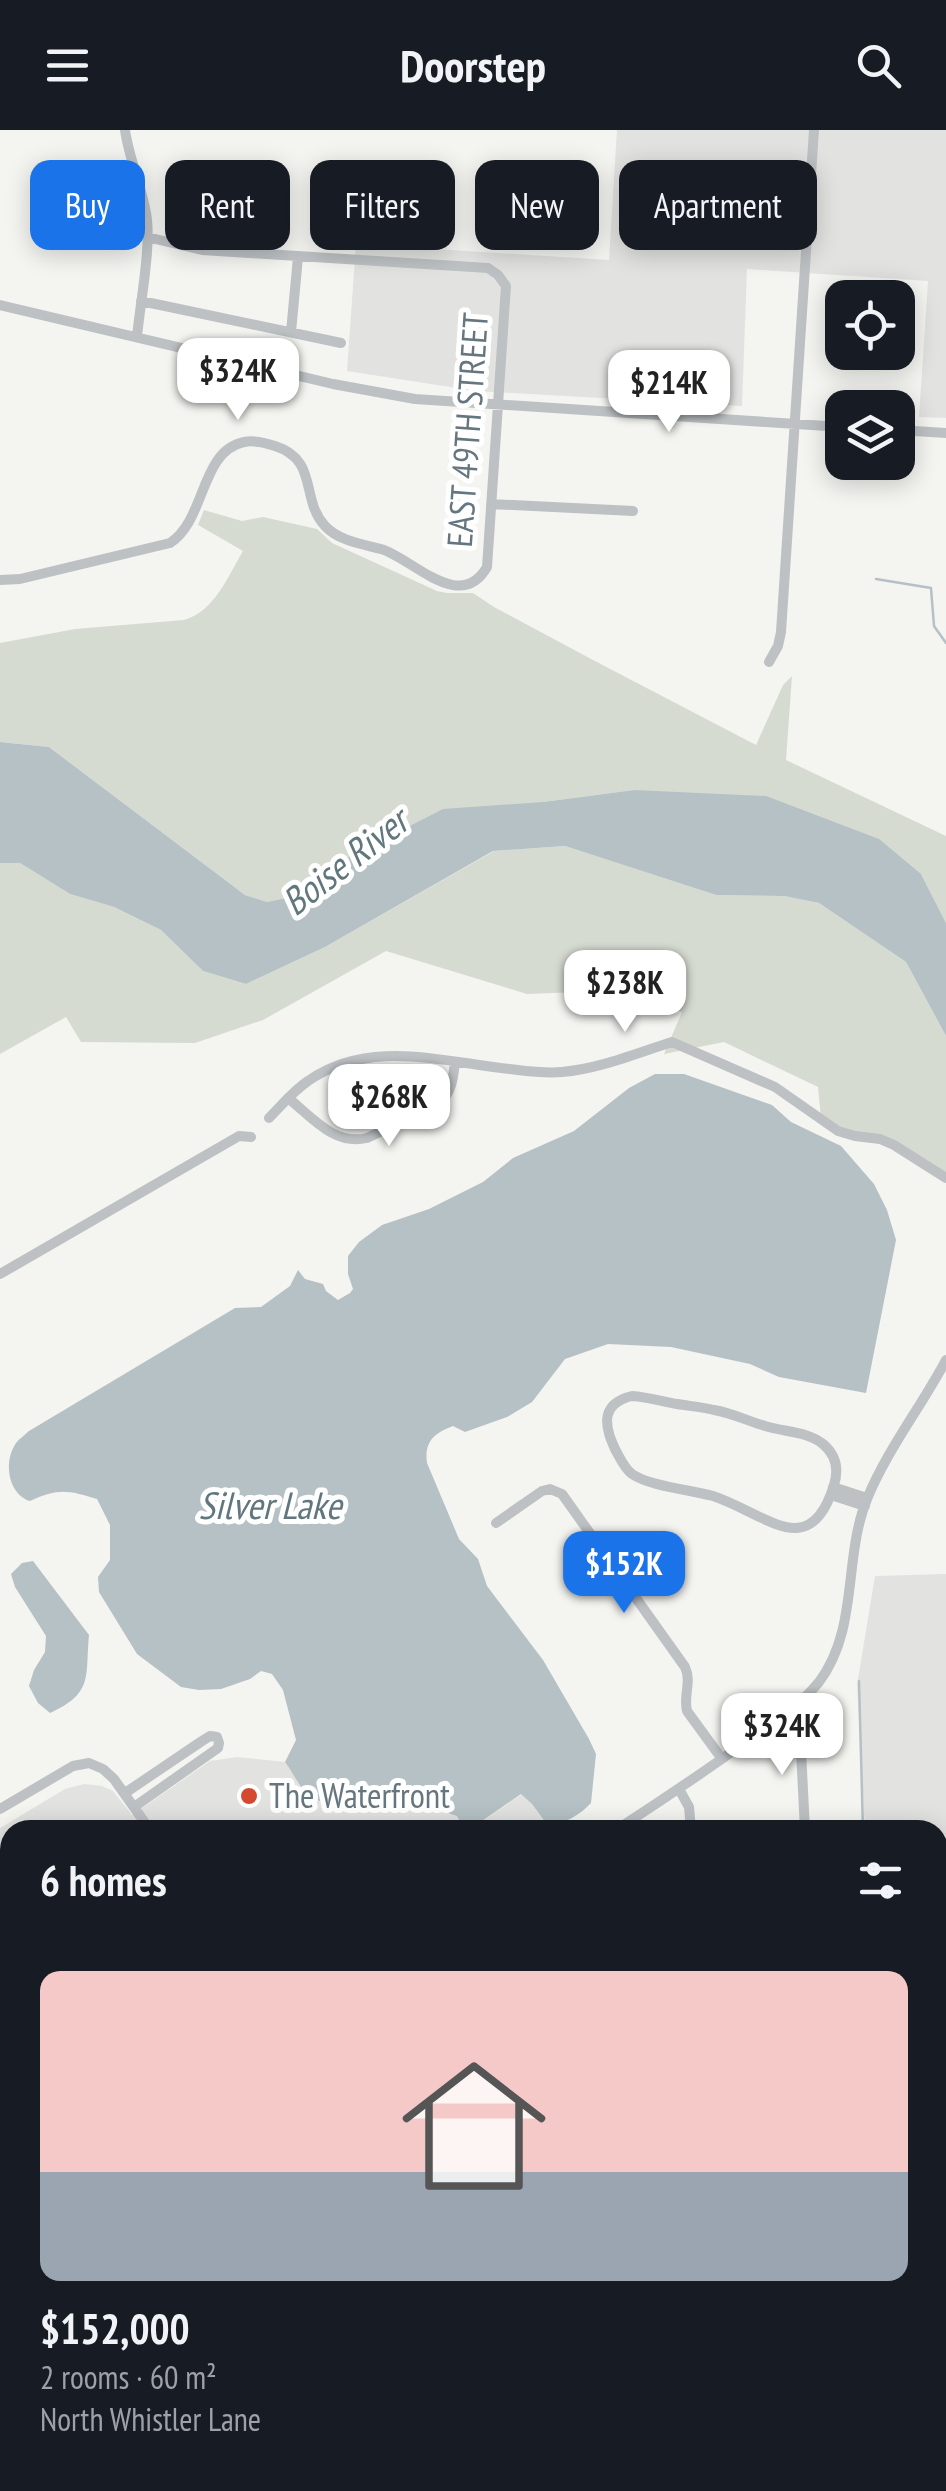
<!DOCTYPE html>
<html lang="en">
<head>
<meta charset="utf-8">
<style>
	body { margin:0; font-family:"PT Sans Narrow",sans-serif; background:#242831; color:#f1f3f6; height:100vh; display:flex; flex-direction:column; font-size:38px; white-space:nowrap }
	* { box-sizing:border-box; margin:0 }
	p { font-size:32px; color:#9ea1a6 }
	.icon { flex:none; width:55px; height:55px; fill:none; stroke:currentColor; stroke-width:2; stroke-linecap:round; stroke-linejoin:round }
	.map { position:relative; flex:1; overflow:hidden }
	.panel { position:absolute; left:0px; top:1690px; width:948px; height:672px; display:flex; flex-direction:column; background:#171b24; border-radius:30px 30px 0 0; box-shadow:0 5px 25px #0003 }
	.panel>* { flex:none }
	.guide { position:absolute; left:30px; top:30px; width:888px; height:90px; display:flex; gap:20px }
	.controls { position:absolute; left:825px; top:150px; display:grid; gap:20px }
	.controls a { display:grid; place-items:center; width:90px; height:90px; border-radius:20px; background:#171b24; box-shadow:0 5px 25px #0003; font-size:50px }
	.price { position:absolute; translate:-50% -85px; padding:0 22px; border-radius:20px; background:#fff; color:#222; font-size:32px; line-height:65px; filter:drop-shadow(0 2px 5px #0008) }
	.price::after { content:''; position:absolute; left:50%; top:60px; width:30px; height:22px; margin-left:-15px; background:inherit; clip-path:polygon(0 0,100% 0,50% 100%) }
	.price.on { background:#1a73e8; color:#fff }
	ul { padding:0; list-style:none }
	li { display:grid; align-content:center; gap:20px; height:530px; padding:0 40px }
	li span { display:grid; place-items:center; height:310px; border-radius:20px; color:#555 }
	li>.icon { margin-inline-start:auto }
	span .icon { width:180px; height:180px; fill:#fffc; stroke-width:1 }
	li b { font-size:42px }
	h2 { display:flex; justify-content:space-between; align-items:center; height:120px; padding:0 40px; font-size:42px }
	.chip { padding:0 35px; border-radius:20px; background:#171b24; box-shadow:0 5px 25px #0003; font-size:35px; line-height:90px }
	.chip.on { background:#1a73e8; color:#fff }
	header { display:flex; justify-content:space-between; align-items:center; height:130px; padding:0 40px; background:#171b24; font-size:45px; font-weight:700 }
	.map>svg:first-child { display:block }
</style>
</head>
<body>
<header><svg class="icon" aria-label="menu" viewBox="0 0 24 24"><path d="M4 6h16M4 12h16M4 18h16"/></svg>Doorstep<svg class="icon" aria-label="search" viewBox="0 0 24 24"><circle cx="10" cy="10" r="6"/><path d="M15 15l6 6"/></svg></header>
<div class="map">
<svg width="946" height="2361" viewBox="0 0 946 2361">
	<rect width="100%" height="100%" fill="#f4f4f1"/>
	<path fill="#e2e3e1" d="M 617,0 L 946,0 L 946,288 L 919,287 L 928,151 L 747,139 L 742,276 L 476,261 L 347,241 L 356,114 L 609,130 Z
		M 946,1444 L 946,2011 L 938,2010 L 938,1700 L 865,1700 L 857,1555 L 875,1446 Z
		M 237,1627 L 285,1632 L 300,1653 L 303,1661 L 339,1671 L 347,1671 L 350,1677 L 424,1675 L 457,1686 L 464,1700 L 10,1700 L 10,1719 L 0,1713 L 0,1698 L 65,1659 L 84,1654 L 102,1656 L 113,1661 L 132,1685 L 210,1631 Z
		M 522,1664 L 532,1674 L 550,1700 L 469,1700 Z
		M 938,2059 L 946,2061 L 946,2323 L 938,2320 Z"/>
	<path fill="#d6dbd2" d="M 204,380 L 242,391 L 263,387 L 317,399 L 332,413 L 437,461 L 447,463 L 473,463 L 494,477 L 593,530 L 756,615 L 783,555 L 792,546 L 786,630 L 946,706 L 946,793 L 921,744 L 634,660 L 543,672 L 343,730 L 300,765 L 267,772 L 245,765 L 49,617 L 0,612 L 0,513 L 75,499 L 184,490 C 215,481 228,446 243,421 L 198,395 Z
		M 565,716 L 716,765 L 784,766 L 819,773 L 906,832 L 946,906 L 946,1048 L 894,1015 L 855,1006 L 821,989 L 818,957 L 724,912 L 664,924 L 682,882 L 631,860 L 527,864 L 386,821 L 263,890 L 195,913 L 81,912 L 66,887 L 0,924 L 0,733 L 20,733 L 70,764 L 114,777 L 161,800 L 203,841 L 246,854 L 325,817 L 494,721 Z"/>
	<path fill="#b5c1c4" d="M 0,612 L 49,617 L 245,765 L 267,772 L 300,765 L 343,730 L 443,679 L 543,672 L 634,660 L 766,666 L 879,709 L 921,744 L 946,793 L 946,906 L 906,832 L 819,773 L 784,766 L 716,765 L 565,716 L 493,721 L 325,817 L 246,854 L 203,841 L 161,800 L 114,777 L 70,764 L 20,733 L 0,733 Z
		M 655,944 L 684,944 L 772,975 L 791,992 L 841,1016 L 874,1054 L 887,1080 L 896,1110 L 866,1263 L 779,1247 L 750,1234 L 671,1217 L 608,1214 L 565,1229 L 532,1272 L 507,1287 L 465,1302 L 453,1296 C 434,1303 424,1312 427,1333 L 459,1409 L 478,1429 L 487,1456 L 543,1530 L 589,1609 L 596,1624 L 591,1673 C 580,1685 564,1694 548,1696 L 532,1674 L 521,1664 L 469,1700 L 464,1700 L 457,1686 L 423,1675 L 350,1677 L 347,1671 L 339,1671 L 334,1675 C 301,1668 303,1657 285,1632 L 296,1610 L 283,1560 L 272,1544 L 261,1541 L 250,1549 L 221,1559 L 199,1560 L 181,1557 L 137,1524 L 99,1462 L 98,1447 L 110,1430 L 110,1395 L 97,1369 C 68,1360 58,1358 30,1371 C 8,1364 3,1332 16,1313 C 20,1308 25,1305 29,1301 L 235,1178 L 261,1177 L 290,1156 L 298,1140 L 305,1149 L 323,1154 L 326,1161 L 338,1170 L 350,1163 L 353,1159 L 348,1144 L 348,1126 L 359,1112 L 382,1095 L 429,1079 L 483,1052 L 513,1028 L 574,1001 L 629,958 Z
		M 33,1431 L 89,1505 C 85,1547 94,1563 50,1583 L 38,1573 L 29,1556 L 34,1540 L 45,1522 L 46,1506 L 15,1457 L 11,1444 L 22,1433 Z"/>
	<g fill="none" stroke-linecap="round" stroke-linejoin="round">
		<path stroke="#b5c1c4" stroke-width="2.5" d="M 876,449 L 931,458 L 934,496 L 946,513
			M 859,1551 L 863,1700
			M 420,2361 L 424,2352"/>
		<path stroke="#b5c1c4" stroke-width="10" d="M 0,2214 L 10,2226
			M 938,2319 L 946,2322
			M 116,2352 L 122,2361"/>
		<defs>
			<path id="major" d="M 0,1876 L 10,1878
				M 938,2032 L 946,2034"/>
		</defs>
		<use href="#major" stroke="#b1b5b8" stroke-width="15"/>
		<path stroke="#bdc1c4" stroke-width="10" d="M 125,0 C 129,28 141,55 146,83 C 152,115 140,173 137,207
			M 141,171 L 341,213
			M 0,175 L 333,254 L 415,269 L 842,297
			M 291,202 L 298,127
			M 898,300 L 946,303
			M 491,374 L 633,381
			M 0,450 L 20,449 L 170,413 C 206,390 200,321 244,312 C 254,310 266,313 275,316 C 319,330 300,369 325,396 C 339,411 362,414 381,419 C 412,428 460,484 487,437 L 506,156 L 498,145 L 488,138 L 202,120 L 147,107
			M 769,532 L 778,516 L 781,502 L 814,0
			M 288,968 C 312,987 334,1016 367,1008 L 439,974 C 452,962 453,949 455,932
			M 269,988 C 282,975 293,961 308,951 C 366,910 436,930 501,938 C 521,940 541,944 562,942 C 599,939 637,923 672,912 L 775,957 L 838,1001 L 855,1006 L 880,1009 L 894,1015 L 946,1048
			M 0,1144 L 239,1006 L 251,1007
			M 632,1266 C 647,1267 661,1271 677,1274 C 689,1276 702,1277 714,1280 C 732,1283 748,1291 765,1296 C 784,1302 807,1301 823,1314 C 836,1325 839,1339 834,1355 C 810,1434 765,1383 713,1366 C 692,1360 649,1356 632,1344 C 624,1338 620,1328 615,1319 C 611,1310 607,1301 607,1290 C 608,1276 619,1269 632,1266 Z
			M 833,1357 L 867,1368
			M 831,1365 L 865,1376
			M 496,1393 L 542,1361 L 550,1359 L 562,1364 L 685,1537 C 692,1552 683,1566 687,1581 L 722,1629
			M 791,1580 L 799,1592 L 800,1600 L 805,1700
			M 679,1659 L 689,1677 L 691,1700
			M 125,1663 L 202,1611 L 210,1606 L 217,1607 L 219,1613 L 218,1618 L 134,1677
			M 0,1679 L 73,1636 L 89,1633 L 103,1639 L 114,1649 L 150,1700
			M 616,1700 C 659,1672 701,1644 743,1614 C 770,1596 798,1578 819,1552 C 859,1499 843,1428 867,1369 C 887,1320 921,1277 946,1230
			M 0,1938 L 10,1955
			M 247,2352 L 252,2361
			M 844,2352 L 857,2361
			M 285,2361 L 299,2352
			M 490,2361 L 504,2352
			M 709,2361 L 725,2352"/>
		<use href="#major" stroke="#fff" stroke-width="12"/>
	</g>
	<circle fill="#d44a31" stroke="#fff" stroke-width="4" cx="249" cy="1666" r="10"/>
	<g text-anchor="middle" stroke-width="10" stroke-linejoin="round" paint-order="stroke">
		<g font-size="35" fill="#66767f" stroke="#fff">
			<text transform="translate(468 300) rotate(-86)" y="12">EAST 49TH STREET</text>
		</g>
		<g font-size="35" fill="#66767f" stroke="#fff" text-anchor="start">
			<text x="269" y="1678">The Waterfront</text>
		</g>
		<g font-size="38" font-style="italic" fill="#61777d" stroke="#fff">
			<text transform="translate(345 732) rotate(-38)" y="13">Boise River</text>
			<text x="270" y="1389">Silver Lake</text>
		</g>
	</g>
</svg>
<div class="controls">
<a><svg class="icon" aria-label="locate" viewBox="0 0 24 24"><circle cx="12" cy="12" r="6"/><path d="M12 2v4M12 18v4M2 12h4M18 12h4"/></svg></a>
<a><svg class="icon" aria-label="layers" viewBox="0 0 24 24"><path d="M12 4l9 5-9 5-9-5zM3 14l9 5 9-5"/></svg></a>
</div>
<b class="price" style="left:238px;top:293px">$324K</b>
<b class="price" style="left:669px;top:305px">$214K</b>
<b class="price" style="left:625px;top:905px">$238K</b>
<b class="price" style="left:389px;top:1019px">$268K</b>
<b class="price on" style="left:624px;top:1486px">$152K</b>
<b class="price" style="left:782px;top:1648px">$324K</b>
<div class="guide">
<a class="chip on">Buy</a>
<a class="chip">Rent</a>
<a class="chip">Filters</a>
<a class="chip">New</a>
<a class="chip">Apartment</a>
</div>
<section class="panel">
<h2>6 homes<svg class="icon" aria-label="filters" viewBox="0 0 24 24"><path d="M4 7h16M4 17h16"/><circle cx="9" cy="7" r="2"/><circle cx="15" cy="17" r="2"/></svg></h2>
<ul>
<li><span style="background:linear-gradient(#f6c9c9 65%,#9aa5b1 0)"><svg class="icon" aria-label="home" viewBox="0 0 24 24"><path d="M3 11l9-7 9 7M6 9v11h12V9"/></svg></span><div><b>$152,000</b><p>2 rooms · 60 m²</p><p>North Whistler Lane</p></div></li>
</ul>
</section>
</div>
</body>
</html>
